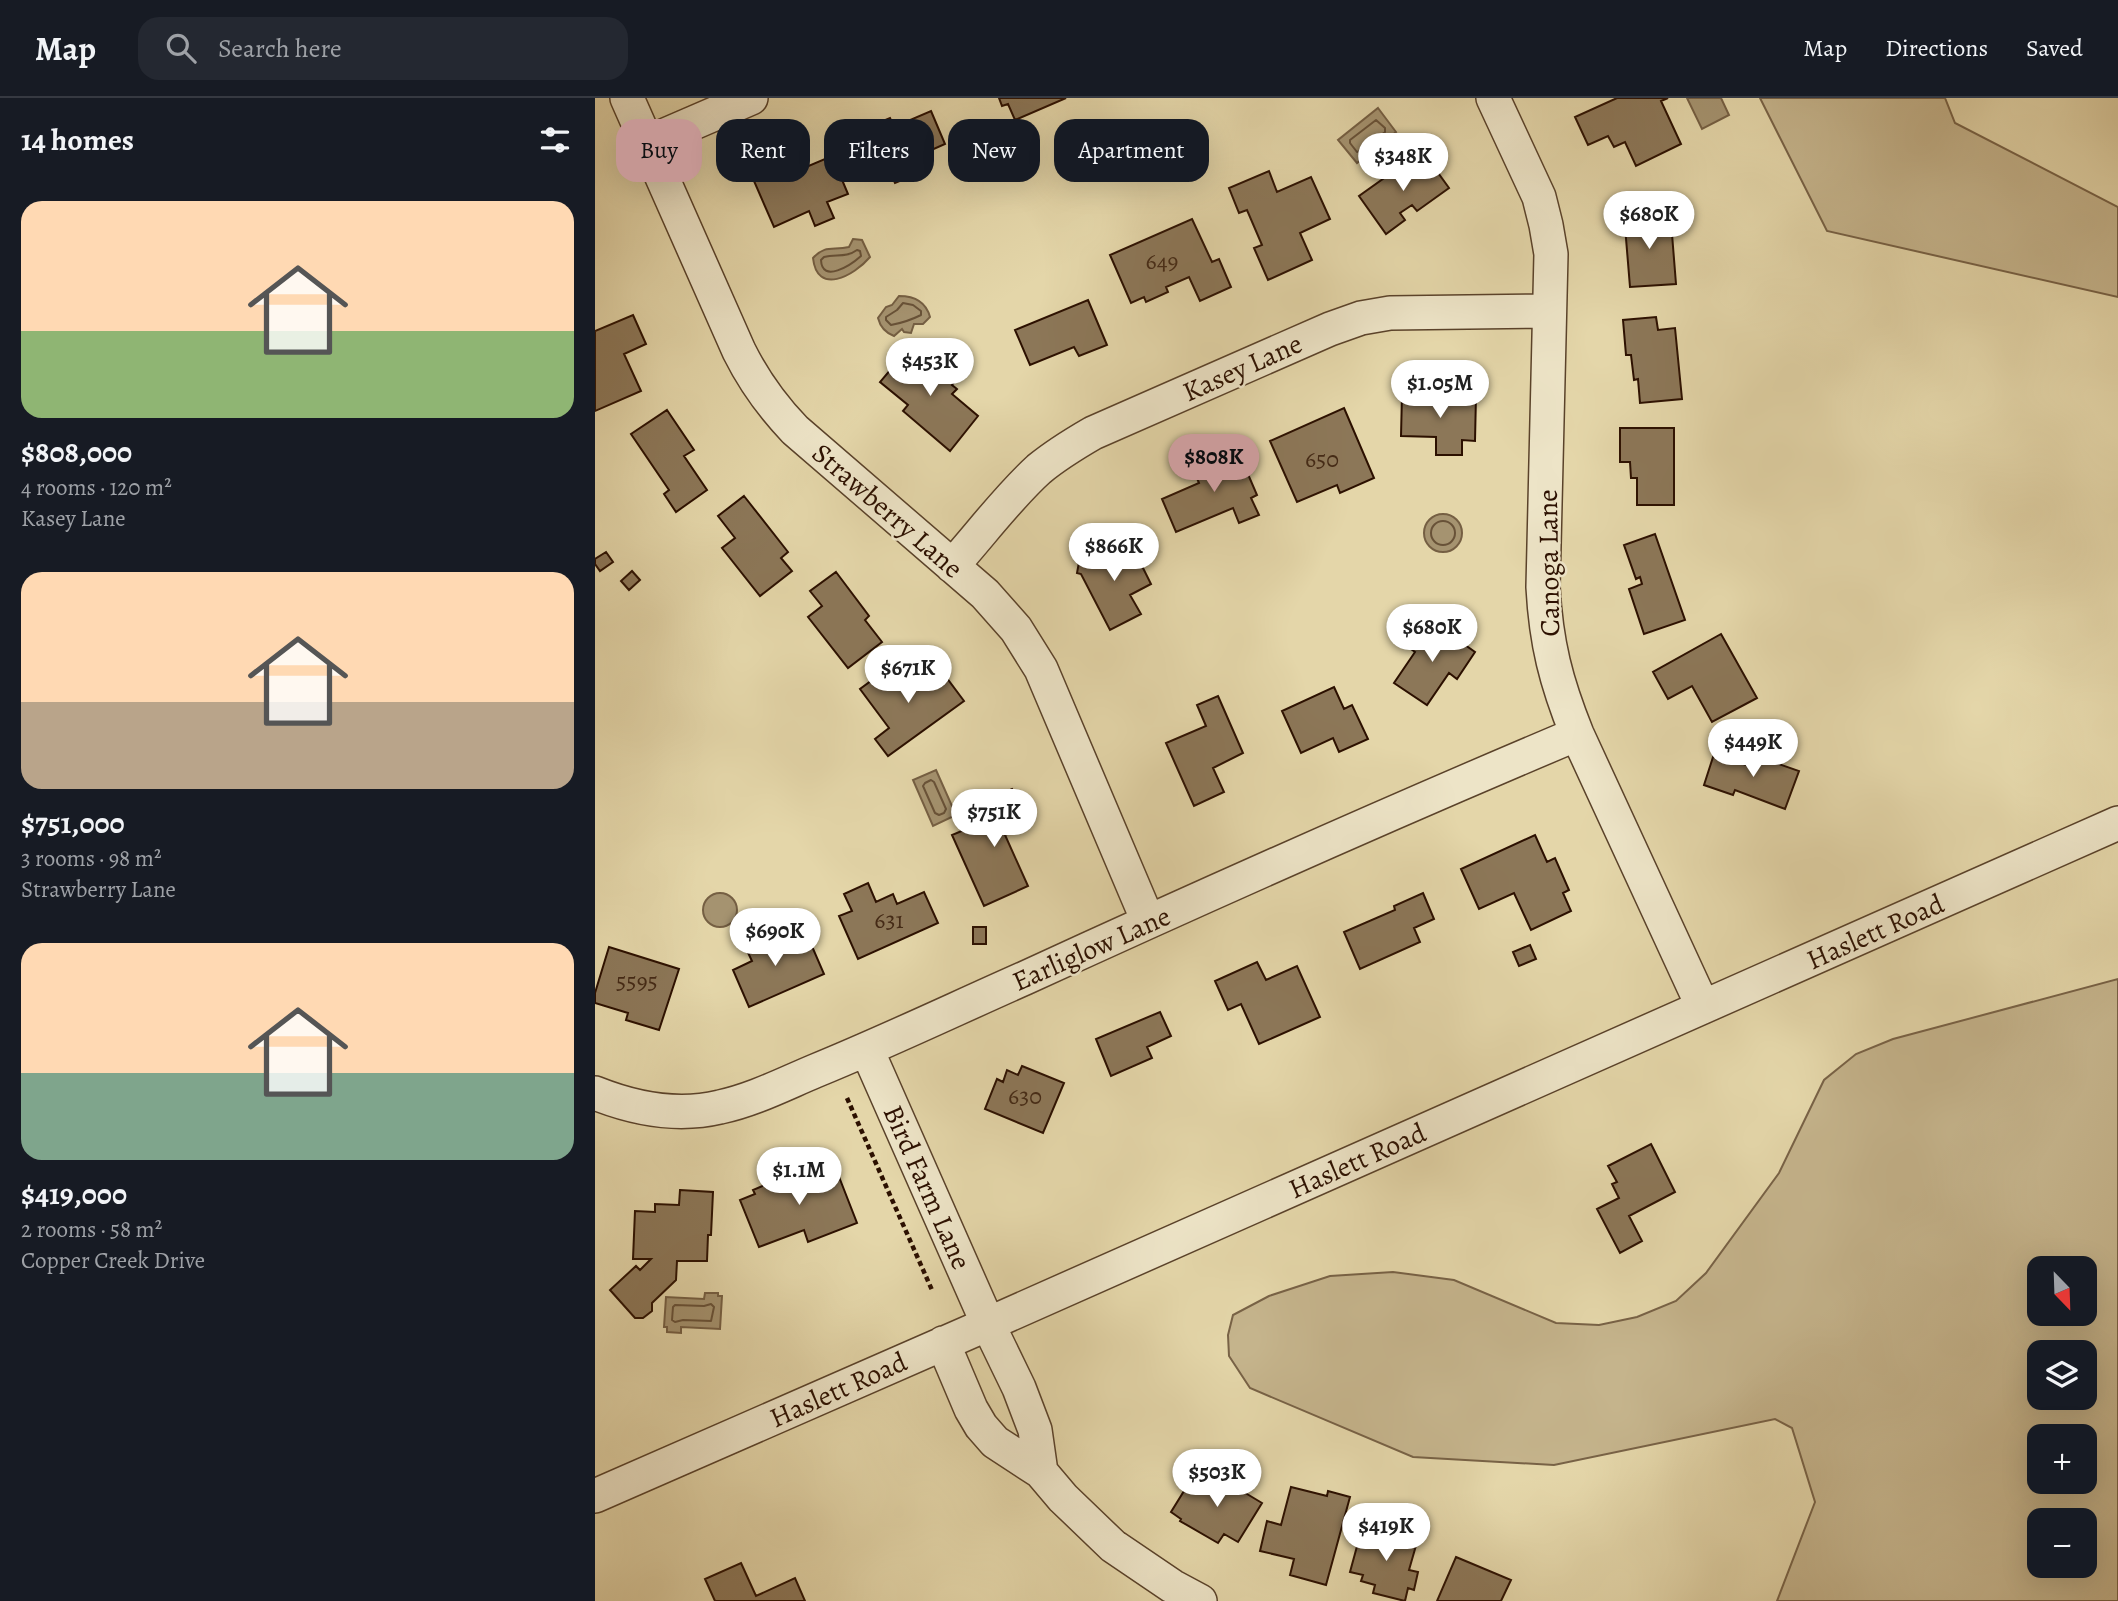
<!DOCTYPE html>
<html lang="en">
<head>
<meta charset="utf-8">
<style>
	body { margin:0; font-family:Alegreya,serif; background:#242831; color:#f1f3f6; height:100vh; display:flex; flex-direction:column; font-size:26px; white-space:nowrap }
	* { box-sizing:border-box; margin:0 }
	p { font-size:23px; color:#9ea1a6 }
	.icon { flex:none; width:38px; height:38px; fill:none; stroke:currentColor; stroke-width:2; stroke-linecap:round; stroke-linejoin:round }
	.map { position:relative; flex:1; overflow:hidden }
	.details { display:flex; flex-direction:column; background:#171b24; width:595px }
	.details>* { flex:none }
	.top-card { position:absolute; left:21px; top:21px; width:665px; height:63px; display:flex; gap:14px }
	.needle { width:46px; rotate:157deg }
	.controls { position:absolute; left:1432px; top:1158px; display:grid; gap:14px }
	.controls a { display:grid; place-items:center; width:70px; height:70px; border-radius:14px; background:#171b24; box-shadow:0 7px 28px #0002; font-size:35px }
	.price { position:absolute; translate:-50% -60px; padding:0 16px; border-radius:24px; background:#fff; color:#222; font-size:23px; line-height:46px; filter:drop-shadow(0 2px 4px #0008) }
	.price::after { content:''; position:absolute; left:50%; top:42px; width:21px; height:16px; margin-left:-10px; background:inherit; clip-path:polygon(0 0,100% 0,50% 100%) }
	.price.active { background:#c59692; color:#111 }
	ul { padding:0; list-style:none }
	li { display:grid; align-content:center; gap:14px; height:371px; padding:0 21px }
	li span { display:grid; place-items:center; height:217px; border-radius:21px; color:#555 }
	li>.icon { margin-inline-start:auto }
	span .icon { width:126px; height:126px; fill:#fffc; stroke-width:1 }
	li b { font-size:30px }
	h2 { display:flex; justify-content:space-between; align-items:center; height:84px; padding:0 21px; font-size:30px }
	.chip { padding:0 24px; border-radius:21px; background:#171b24; box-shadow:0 7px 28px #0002; font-size:24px; line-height:63px }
	.chip.active { background:#c59692; color:#111 }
	header { display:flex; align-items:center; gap:42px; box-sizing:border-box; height:98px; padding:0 35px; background:#171b24; border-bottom:2px solid #363941 }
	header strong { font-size:33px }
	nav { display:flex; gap:38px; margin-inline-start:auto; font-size:24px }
	.search { width:490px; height:63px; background:#242831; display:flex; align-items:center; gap:18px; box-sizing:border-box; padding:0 24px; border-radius:21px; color:#9ea1a6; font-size:26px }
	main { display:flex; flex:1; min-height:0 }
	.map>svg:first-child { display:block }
</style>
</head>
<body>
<header>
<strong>Map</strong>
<div class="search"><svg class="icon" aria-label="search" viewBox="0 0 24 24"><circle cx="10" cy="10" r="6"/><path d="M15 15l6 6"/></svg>Search here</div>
<nav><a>Map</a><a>Directions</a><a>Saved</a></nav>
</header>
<main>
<section class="details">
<h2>14 homes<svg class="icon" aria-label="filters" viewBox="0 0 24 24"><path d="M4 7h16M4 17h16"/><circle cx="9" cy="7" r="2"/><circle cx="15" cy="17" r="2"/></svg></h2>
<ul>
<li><span style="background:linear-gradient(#ffd9b3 60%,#8fb573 0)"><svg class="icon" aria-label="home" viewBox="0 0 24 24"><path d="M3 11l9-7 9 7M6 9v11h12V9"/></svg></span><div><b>$808,000</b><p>4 rooms · 120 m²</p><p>Kasey Lane</p></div></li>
<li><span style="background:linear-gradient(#ffd9b3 60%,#b9a48a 0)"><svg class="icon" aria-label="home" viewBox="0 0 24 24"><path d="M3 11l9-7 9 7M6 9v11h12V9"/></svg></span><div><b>$751,000</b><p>3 rooms · 98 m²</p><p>Strawberry Lane</p></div></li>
<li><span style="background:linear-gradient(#ffd9b3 60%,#7fa58c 0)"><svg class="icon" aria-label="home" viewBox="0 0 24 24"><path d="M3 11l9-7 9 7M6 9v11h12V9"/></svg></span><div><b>$419,000</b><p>2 rooms · 58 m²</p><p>Copper Creek Drive</p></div></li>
</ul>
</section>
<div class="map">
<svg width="1523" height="1503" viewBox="0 0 1523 1503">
	<rect width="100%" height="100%" fill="#e4d6a9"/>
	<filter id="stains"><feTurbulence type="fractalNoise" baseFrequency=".00286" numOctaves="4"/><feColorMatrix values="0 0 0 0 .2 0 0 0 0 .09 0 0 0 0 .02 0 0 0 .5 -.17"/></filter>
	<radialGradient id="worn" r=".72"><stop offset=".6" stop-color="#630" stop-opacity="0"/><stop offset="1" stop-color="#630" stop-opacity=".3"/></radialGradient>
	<path fill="#c5b48c" stroke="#786246" stroke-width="2" fill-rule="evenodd" d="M 1165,0 L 1350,0 L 1360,25 L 1523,109 L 1523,199 L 1232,133 Z
		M 1523,881 L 1523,1503 L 1182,1503 L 1220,1404 L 1197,1330 L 1180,1321 L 959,1367 L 818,1359 L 655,1290 L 634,1258 L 633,1237 L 638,1217 L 674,1198 L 735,1178 L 798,1174 L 859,1182 L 961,1225 L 1004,1227 L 1042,1219 L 1081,1203 L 1111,1175 L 1184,1075 L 1229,982 L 1261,956 L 1298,941 ZM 1444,1171 L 1489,1171 L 1489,1216 L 1444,1216 ZM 1444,1255 L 1489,1255 L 1489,1300 L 1444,1300 ZM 1444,1339 L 1489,1339 L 1489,1384 L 1444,1384 ZM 1444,1423 L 1489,1423 L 1489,1468 L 1444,1468 Z"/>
	<path fill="#a59370" stroke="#755f43" stroke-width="2" d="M 1092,0 L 1126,0 L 1134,17 L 1107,31 Z
		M 783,10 L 801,34 L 762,65 L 743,42 Z
		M 258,141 L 267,142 L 275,159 C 259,178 222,198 218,160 C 231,146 238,153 254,149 Z
		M 304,198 C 320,198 331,204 335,219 L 328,226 L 319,226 L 316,235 L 309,234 L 307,231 L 299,238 C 291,235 285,228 283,220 L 291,209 L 297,207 Z
		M829 435a19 19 0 1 1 38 0a19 19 0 1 1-38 0Z
		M 341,672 L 361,717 L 338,728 L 318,682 Z
		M108 812a17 17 0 1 1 34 0a17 17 0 1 1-34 0Z
		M 110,1195 L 123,1195 L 123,1198 L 127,1198 L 125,1231 L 86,1229 L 86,1235 L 72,1234 L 72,1229 L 69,1229 L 71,1199 L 109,1201 Z"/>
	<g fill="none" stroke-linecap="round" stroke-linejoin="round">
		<path stroke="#685238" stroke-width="2" d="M 781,22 L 790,30 L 790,34 L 766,53 L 762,54 L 755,45 L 755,42 Z
			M 262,152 L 265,153 L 266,158 C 256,167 227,186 226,162 L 229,159 C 242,156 251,160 262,152 Z
			M 308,205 L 318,207 L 326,213 L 326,217 C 316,222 307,225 296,227 L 291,222 L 291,219 L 302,212 Z
			M836 435a12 12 0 1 1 24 0a12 12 0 1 1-24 0Z
			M 336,682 L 339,684 L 351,711 L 349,715 L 344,717 L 340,715 L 328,688 L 330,685 Z
			M 116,1206 L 119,1209 L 116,1223 L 88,1222 L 80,1224 L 77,1222 L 78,1209 L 80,1207 L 109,1208 Z"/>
	</g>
	<path fill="#8c7758" stroke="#2c1000" stroke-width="2" d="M 404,0 L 471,0 L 420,22 L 413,6 L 407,8 Z
		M 1022,0 L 1073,0 L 1066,3 L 1086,46 L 1041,68 L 1030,44 L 1019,49 L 1013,38 L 993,47 L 980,19 Z
		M 336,13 L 350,46 L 316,61 L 322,76 L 300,85 L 289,59 L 280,63 L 266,32 L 295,20 L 299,29 Z
		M 237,58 L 253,96 L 232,104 L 239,120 L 220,128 L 214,113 L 179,129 L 159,83 L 187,71 L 190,78 Z
		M 816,61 L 822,69 L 833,61 L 854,90 L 822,113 L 817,107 L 805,115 L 810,122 L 791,136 L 764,98 Z
		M 674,73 L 682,94 L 716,79 L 735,121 L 705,135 L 717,162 L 673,182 L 659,150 L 667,147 L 652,112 L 644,115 L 634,90 Z
		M 1065,113 L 1067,137 L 1077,136 L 1081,186 L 1035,189 L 1029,116 Z
		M 597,121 L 617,164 L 624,161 L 636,189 L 605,203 L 594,179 L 571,189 L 573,194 L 551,204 L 549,199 L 536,205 L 515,157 Z
		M 493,202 L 512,247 L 484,258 L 479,249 L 435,267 L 420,232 Z
		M 38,217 L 51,246 L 29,256 L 46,293 L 0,313 L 0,233 Z
		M 1061,219 L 1063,232 L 1080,230 L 1087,301 L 1045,305 L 1043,281 L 1039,282 L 1036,257 L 1031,257 L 1028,222 Z
		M 313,251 L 335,270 L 343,261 L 364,278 L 357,287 L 362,291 L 357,296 L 383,318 L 355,353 L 308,313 L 313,307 L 285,284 Z
		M 807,296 L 881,297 L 880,343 L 867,342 L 867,357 L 841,357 L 841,339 L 806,338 Z
		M 749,310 L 779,380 L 745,395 L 742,387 L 702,404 L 675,343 Z
		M 72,312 L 99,352 L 89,358 L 112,392 L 81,414 L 69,396 L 74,392 L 36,336 Z
		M 1025,330 L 1079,330 L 1079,407 L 1042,407 L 1042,380 L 1036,380 L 1035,364 L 1025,364 Z
		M 643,353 L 662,397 L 656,400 L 664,417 L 644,425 L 638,410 L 581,434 L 567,401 L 604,385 L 599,373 Z
		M 149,398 L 193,454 L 186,460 L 197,473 L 165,498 L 127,450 L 140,440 L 123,418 Z
		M 1060,436 L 1090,522 L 1049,536 L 1034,491 L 1047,486 L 1045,479 L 1041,481 L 1029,447 Z
		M 518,442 L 520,445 L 523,443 L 533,463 L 542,458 L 556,486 L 535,497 L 546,516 L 515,532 L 486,476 L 482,475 L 485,459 L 491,461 L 503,454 L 501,451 Z
		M 11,454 L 18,464 L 5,473 L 0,466 L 0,461 Z
		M 37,473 L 45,482 L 34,492 L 26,483 Z
		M 241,474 L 274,518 L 270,522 L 287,544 L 253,570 L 213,519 L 227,508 L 215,493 Z
		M 826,527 L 848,542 L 853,535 L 880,554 L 862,581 L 854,575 L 832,607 L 799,585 L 820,554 L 812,548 Z
		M 1126,536 L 1162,600 L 1117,624 L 1097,588 L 1073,601 L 1058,574 Z
		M 303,563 L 324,592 L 348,575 L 369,603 L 293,658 L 280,641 L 294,630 L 265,591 Z
		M 739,589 L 749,611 L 757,607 L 773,641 L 744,654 L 738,640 L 706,655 L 687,613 Z
		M 623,598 L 648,655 L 618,670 L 629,694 L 599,708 L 571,645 L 611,628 L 602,607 Z
		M 1119,656 L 1154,668 L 1158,657 L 1204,673 L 1190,711 L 1140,692 L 1138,697 L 1109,687 Z
		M 417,691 L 433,727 L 410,737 L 433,788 L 389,808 L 357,737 L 393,722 L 386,705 Z
		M 940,737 L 952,764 L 960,760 L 974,792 L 968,795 L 976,813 L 936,832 L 919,795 L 884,811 L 866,771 Z
		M 273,785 L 281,804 L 298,796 L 302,806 L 329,794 L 343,825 L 263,861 L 244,818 L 257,813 L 249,796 Z
		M 828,795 L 839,821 L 819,830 L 825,844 L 765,871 L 749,834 L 800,812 L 799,808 Z
		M 378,829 L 391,829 L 391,846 L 378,846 Z
		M 171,832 L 181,853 L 213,839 L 229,876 L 154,909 L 138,872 L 157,863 L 147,842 Z
		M 935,847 L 941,861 L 924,868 L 918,854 Z
		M 14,849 L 84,871 L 64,932 L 31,922 L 33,915 L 0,905 L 0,895 Z
		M 662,864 L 671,882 L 702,868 L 725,919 L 664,946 L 646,906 L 633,912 L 620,883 Z
		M 565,914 L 576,938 L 552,949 L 557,960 L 516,978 L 501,941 Z
		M 427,968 L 469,985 L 448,1035 L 390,1011 L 402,981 L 408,984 L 412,972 L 423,977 Z
		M 1056,1046 L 1080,1094 L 1034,1118 L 1047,1143 L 1025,1155 L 1002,1111 L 1024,1100 L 1017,1086 L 1022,1084 L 1013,1068 Z
		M 239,1066 L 262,1125 L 213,1144 L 209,1132 L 164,1149 L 145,1102 L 160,1096 L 158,1092 L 177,1084 L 179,1089 L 185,1087 L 183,1083 L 200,1076 L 202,1080 Z
		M 85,1092 L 118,1094 L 116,1137 L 113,1137 L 112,1163 L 82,1163 L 81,1182 L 57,1205 L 57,1213 L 48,1220 L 40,1220 L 15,1192 L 41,1168 L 45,1172 L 56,1161 L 38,1161 L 40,1113 L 60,1114 L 60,1106 L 84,1107 Z
		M 617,1375 L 667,1405 L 643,1444 L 629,1436 L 623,1445 L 585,1423 L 586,1421 L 576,1414 L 594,1385 L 605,1392 Z
		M 696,1389 L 732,1398 L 733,1393 L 755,1399 L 731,1487 L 695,1477 L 699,1461 L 665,1453 L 672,1423 L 686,1427 Z
		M 767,1430 L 822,1444 L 814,1472 L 823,1474 L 819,1492 L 813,1490 L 810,1503 L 778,1495 L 780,1487 L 766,1483 L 768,1477 L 755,1474 Z
		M 861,1459 L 916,1482 L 906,1503 L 842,1503 Z
		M 146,1465 L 161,1498 L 200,1480 L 210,1503 L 120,1503 L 110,1481 Z"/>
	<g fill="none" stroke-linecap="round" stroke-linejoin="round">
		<defs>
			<path id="minor" d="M 32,0 L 144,253 C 159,283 177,308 200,332 L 390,496 L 421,531 L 446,571 L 553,823
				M 898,0 L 944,99 L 951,127 L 956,156 L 948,489 C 951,545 961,584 982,636 L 1108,909
				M 52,45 L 156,0
				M 357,468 C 386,436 412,400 444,371 C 461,357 479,346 498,335 L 735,231 L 766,220 L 795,215 L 953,213
				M 272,952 L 393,1226 L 424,1290 L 440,1332 L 446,1374
				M 0,995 C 40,1011 83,1019 125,1009 C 158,1002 189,986 220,973 C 291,944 360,911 430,880 C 613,796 797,714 982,636
				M 348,1245 L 376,1311 L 386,1328 L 400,1344 L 446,1374 L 468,1400 L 518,1448 L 577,1488 L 605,1503
				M 0,1398 L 393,1226 L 1523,725"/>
		</defs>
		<use href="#minor" stroke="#5a422a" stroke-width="36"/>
		<path stroke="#2c1000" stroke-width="4.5" stroke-dasharray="5 3.5" stroke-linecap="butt" d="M 252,1000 L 337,1192"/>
		<use href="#minor" stroke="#ede4c7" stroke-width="33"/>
	</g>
	<g text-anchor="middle" stroke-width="5" stroke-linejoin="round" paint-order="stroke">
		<g font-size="24" fill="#442a16">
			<text x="567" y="171">649</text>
			<text x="727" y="369">650</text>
			<text x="294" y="830">631</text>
			<text x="42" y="891">5595</text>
			<text x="430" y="1006">630</text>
		</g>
		<g font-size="28" fill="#2c1000" stroke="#ede4c7">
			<text transform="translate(647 269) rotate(-24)" y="10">Kasey Lane</text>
			<text transform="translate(293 412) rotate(41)" y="10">Strawberry Lane</text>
			<text transform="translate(953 465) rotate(-91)" y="10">Canoga Lane</text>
			<text transform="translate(1280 833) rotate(-24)" y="10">Haslett Road</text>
			<text transform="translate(496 850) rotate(-24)" y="10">Earliglow Lane</text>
			<text transform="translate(762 1062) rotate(-24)" y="10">Haslett Road</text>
			<text transform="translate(333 1089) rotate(66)" y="10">Bird Farm Lane</text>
			<text transform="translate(243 1291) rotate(-24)" y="10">Haslett Road</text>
		</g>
	</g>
	<rect width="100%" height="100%" filter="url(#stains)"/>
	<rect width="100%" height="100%" fill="url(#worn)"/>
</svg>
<div class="controls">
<a><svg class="needle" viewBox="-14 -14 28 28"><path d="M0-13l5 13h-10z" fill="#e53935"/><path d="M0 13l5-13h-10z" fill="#9ea1a6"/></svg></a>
<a><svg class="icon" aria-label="layers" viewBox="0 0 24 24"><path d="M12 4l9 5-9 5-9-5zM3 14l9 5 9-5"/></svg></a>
<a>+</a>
<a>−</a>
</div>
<b class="price" style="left:808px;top:95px">$348K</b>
<b class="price" style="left:1054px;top:153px">$680K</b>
<b class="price" style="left:335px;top:300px">$453K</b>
<b class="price" style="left:845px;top:322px">$1.05M</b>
<b class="price active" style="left:619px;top:396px">$808K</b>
<b class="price" style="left:519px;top:485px">$866K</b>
<b class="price" style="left:837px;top:566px">$680K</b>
<b class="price" style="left:313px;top:607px">$671K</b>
<b class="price" style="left:1158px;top:681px">$449K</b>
<b class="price" style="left:399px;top:751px">$751K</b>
<b class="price" style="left:180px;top:870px">$690K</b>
<b class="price" style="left:204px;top:1109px">$1.1M</b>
<b class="price" style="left:622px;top:1411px">$503K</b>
<b class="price" style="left:791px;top:1465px">$419K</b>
<div class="top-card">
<a class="chip active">Buy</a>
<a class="chip">Rent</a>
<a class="chip">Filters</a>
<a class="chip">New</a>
<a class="chip">Apartment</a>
</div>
</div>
</main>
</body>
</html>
